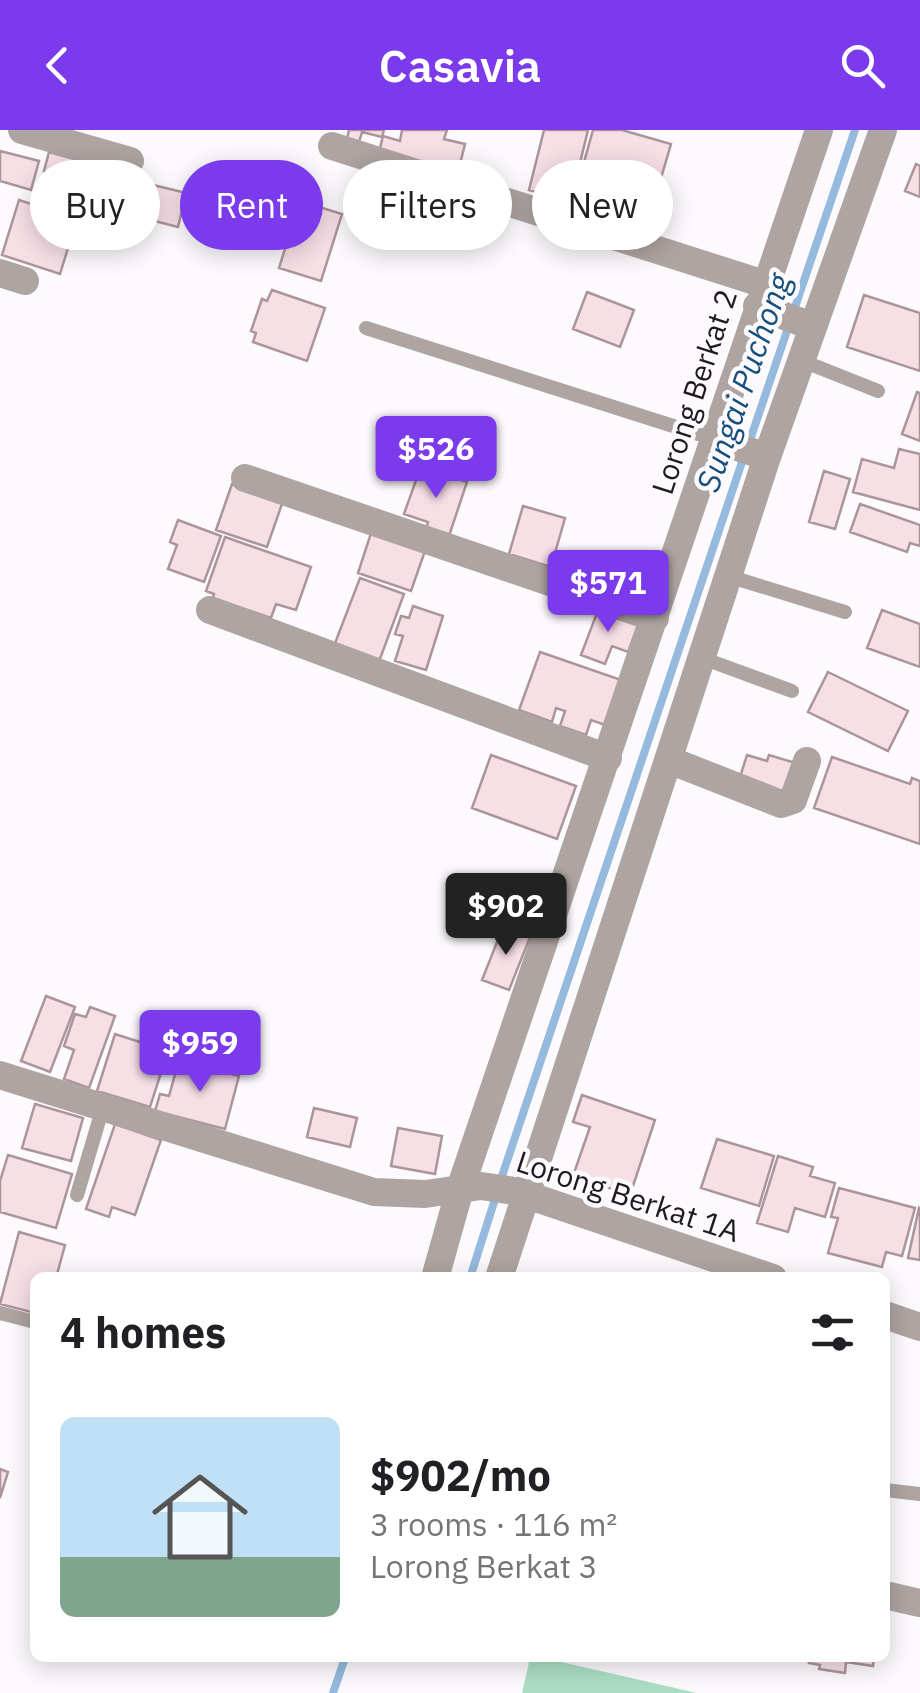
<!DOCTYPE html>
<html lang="en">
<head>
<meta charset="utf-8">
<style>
	body { margin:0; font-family:"IBM Plex Sans",sans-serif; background:#f2f2f2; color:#202124; height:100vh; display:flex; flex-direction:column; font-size:38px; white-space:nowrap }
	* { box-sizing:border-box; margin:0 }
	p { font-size:32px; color:#757577 }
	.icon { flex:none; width:55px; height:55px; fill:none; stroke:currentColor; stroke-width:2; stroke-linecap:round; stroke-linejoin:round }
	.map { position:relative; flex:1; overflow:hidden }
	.drawer { position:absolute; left:30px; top:1142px; width:860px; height:390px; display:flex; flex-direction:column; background:#fff; border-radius:15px; box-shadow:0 5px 25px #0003 }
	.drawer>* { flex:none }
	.hud { position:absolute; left:30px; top:30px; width:860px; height:90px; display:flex; gap:20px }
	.price { position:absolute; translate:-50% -85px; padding:0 22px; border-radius:10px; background:#7c3aed; color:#fff; font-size:32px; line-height:65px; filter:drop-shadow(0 2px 5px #0008) }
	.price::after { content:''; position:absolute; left:50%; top:60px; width:30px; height:22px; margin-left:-15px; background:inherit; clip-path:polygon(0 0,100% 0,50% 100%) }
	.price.on { background:#222; color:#fff }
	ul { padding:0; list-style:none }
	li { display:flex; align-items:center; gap:30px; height:250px; padding:0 30px }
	li span { display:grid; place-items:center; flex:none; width:280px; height:200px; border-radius:15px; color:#555 }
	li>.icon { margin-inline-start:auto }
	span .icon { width:120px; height:120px; fill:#fffc; stroke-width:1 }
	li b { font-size:42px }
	h2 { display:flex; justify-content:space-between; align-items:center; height:120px; padding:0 30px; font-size:42px }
	.tag { padding:0 35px; border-radius:45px; background:#fff; box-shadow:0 5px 25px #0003; font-size:35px; line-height:90px }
	.tag.on { background:#7c3aed; color:#fff }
	header { display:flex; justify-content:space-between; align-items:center; height:130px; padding:0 30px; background:#7c3aed; color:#fff; font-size:45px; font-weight:600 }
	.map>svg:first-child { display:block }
</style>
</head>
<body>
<header><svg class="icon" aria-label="back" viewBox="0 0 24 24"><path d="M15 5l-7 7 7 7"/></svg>Casavia<svg class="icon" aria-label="search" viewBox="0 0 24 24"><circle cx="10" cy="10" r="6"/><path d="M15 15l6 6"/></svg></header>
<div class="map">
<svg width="920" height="1563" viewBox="0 0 920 1563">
	<rect width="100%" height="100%" fill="#fdfafe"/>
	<path fill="#acdec5" d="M 530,1528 L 544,1528 L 697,1563 L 522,1563 Z"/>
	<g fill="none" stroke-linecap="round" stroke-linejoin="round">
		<path stroke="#95badd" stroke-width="8" d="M 749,313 L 855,0
			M 500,1052 L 744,326
			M 470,1148 L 496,1066
			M 333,1563 L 345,1528"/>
	</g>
	<path fill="#f7dfe6" stroke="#ab959b" stroke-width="2.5" d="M 349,0 L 384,0 L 382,7 L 362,2 L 358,16 L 346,13 Z
		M 402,0 L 447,0 L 444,9 L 465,14 L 456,50 L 377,30 L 383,6 L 400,11 Z
		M 544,0 L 588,0 L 571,70 L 529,60 Z
		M 593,0 L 622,0 L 671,14 L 656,65 L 581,43 Z
		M 0,21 L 39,31 L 31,60 L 0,51 Z
		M 49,22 L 124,43 L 112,86 L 59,72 L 66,47 L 44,41 Z
		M 916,34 L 920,36 L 920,67 L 905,61 Z
		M 141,52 L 186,63 L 178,97 L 143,88 L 147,73 L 136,70 Z
		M 19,70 L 77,89 L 60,144 L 2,125 Z
		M 316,76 L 342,84 L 321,151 L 279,138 L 296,84 L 311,89 Z
		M 272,160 L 325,178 L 307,231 L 253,212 L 256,203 L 251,201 L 262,169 L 267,171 Z
		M 587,162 L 634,180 L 620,217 L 573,199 Z
		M 864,165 L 920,183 L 920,241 L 847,217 Z
		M 917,262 L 920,263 L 920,311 L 902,304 Z
		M 899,319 L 920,324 L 920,380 L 853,362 L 862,329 L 894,338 Z
		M 421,336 L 467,352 L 448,409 L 425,402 L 428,392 L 404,384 Z
		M 824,341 L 850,349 L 835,399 L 809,392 Z
		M 232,354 L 283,371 L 267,417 L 216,400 Z
		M 860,374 L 920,395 L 920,416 L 910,413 L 907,422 L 850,402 Z
		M 523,376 L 565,388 L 551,437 L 509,424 Z
		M 178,390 L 221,406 L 204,452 L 168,439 L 177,415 L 170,412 Z
		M 372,400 L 426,418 L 411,461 L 358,443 Z
		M 225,407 L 311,437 L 296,480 L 276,474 L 271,488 L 213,468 L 214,464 L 206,461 Z
		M 360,448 L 404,464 L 377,537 L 332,521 Z
		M 600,475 L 638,496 L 628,522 L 612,516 L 605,534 L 581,525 Z
		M 413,476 L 443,486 L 426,540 L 395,531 L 403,506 L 395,504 L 401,486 L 409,488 Z
		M 882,480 L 920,494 L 920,537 L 867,518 Z
		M 540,522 L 624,551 L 608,596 L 591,590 L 586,605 L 560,596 L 565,581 L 556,578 L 552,592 L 519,580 Z
		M 828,542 L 908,581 L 888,621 L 808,582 Z
		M 491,625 L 576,656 L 557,709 L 472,678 Z
		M 747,625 L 767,631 L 769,625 L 799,634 L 790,665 L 740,647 Z
		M 832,627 L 910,654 L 912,648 L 920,651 L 920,714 L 814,678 Z
		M 503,797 L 530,807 L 509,860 L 482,850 Z
		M 46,866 L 75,877 L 50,942 L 21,931 Z
		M 90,877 L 115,886 L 89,958 L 64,949 L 74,920 L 64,916 L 75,884 L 86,887 Z
		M 115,904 L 168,921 L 150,977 L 97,961 Z
		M 179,930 L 239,946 L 225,999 L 155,981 L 160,964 L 169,966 Z
		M 582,965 L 655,990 L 630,1065 L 573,1046 L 590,997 L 573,992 Z
		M 35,974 L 83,988 L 71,1031 L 22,1018 Z
		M 314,978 L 357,988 L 350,1017 L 307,1007 Z
		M 115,994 L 161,1010 L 135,1085 L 112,1077 L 109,1087 L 86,1079 Z
		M 398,998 L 442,1006 L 435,1044 L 391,1036 Z
		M 717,1009 L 774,1026 L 759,1076 L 701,1058 Z
		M 8,1025 L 72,1044 L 56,1098 L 0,1082 L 0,1051 Z
		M 778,1026 L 813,1037 L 810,1046 L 835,1053 L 825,1087 L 795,1078 L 788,1102 L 757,1093 Z
		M 839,1058 L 915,1078 L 902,1126 L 886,1122 L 882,1137 L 828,1123 L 838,1088 L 831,1087 Z
		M 919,1078 L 920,1079 L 920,1130 L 908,1128 Z
		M 19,1102 L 65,1115 L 56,1148 L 35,1148 L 35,1183 L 0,1174 Z
		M 0,1339 L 8,1342 L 0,1368 Z
		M 810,1528 L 874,1528 L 873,1536 L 846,1532 L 845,1543 L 819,1539 L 820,1535 L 809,1533 Z"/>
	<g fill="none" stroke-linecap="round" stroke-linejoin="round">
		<path stroke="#aea4a2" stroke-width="14" d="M 366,198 L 714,309
			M 800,230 L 878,261
			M 728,446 L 845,482
			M 702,528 L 792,561
			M 77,1065 L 103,977
			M 0,1183 L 35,1192
			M 885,1360 L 920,1364"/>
		<path stroke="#aea4a2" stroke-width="28" d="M 22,0 L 130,31
			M 332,16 L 764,154
			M 0,143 L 25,151
			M 757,176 L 812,196
			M 714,309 L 767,327
			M 245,348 L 655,488
			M 210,480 L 608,628
			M 669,630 L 781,674 L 793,670 L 807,631
			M 0,945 L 374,1062 L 425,1064 L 481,1056 L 515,1061 L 773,1148
			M 435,1148 L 460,1059 L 819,0
			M 499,1148 L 767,327 L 883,0
			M 885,1185 L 920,1197
			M 885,1465 L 920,1473"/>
	</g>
	<g text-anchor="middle" stroke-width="9" stroke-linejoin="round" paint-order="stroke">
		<g font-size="30" fill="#1e1a20" stroke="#fdfafe">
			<text transform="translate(695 262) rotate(-72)" y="10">Lorong Berkat 2</text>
			<text transform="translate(628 1067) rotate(18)" y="10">Lorong Berkat 1A</text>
		</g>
		<g font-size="32" font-style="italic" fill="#164f7c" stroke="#fdfafe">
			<text transform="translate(744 253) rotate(-71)" y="11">Sungai Puchong</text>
		</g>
	</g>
</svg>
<b class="price" style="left:436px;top:371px">$526</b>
<b class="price" style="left:608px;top:505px">$571</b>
<b class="price on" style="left:506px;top:828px">$902</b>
<b class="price" style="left:200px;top:965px">$959</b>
<div class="hud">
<a class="tag">Buy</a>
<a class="tag on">Rent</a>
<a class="tag">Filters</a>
<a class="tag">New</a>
</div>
<section class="drawer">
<h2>4 homes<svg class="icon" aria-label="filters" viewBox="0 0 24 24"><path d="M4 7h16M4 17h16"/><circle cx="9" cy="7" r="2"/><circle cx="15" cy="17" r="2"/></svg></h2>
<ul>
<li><span style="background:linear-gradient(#bfe0f5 70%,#7fa58c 0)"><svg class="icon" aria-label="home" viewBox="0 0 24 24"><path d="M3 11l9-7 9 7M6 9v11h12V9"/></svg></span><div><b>$902/mo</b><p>3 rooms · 116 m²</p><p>Lorong Berkat 3</p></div></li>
</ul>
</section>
</div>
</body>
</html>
